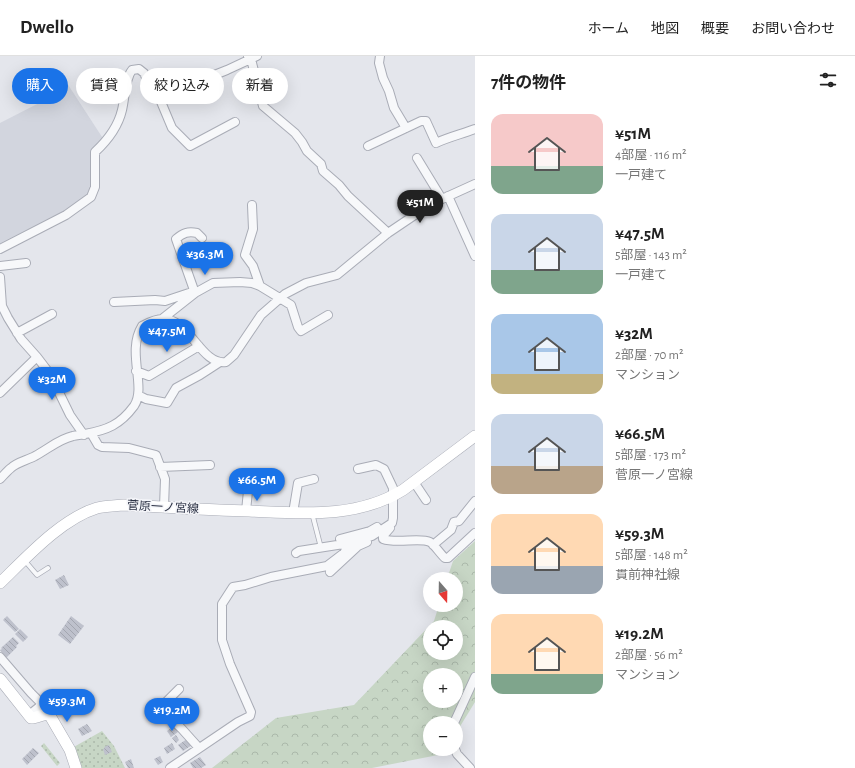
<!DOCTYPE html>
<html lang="ja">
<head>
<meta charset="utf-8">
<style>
	body { margin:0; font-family:"Alegreya Sans","Noto Sans JP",sans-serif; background:#f2f2f2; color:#222; height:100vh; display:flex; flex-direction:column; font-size:15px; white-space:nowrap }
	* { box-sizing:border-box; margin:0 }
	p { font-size:13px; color:#767676 }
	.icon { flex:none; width:22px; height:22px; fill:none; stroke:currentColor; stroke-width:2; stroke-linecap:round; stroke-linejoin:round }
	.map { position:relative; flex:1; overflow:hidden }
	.panel { display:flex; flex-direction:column; background:#fff; width:380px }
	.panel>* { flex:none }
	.banner { position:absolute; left:12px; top:12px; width:380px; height:36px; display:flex; gap:8px }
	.needle { width:26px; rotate:160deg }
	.controls { position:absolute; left:423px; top:516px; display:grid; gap:8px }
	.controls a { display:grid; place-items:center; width:40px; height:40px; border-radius:50%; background:#fff; box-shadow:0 4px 16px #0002; font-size:20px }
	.price { position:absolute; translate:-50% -34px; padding:0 9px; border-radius:14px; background:#1a73e8; color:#fff; font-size:13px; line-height:26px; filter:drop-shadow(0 1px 2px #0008) }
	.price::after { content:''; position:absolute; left:50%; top:24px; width:12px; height:9px; margin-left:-6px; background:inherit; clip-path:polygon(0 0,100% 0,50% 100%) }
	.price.current { background:#222; color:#fff }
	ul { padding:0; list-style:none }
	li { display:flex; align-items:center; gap:12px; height:100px; padding:0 16px }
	li span { display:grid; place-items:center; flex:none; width:112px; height:80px; border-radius:12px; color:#555 }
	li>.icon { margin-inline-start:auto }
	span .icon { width:48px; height:48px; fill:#fffc; stroke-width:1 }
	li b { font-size:17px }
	h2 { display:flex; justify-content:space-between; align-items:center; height:48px; padding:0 16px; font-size:17px }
	.pill { padding:0 14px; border-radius:18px; background:#fff; box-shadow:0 4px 16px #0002; font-size:14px; line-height:36px }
	.pill.current { background:#1a73e8; color:#fff }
	header { display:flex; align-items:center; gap:24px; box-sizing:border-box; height:56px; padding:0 20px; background:#fff; border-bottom:1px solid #e0e0e0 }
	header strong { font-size:19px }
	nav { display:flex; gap:22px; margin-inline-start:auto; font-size:14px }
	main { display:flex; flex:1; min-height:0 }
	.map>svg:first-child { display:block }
</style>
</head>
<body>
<header>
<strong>Dwello</strong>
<nav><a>ホーム</a><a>地図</a><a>概要</a><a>お問い合わせ</a></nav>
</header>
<main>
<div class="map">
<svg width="475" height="712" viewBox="0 0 475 712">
	<defs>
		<pattern id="forest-crowns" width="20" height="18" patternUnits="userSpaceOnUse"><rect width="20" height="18" fill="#c7d6c5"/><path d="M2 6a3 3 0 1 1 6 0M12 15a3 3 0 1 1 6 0" fill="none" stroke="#abb8aa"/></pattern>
		<pattern id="park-dots" width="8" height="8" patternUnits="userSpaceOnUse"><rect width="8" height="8" fill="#c7d6c5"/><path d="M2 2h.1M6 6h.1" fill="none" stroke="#abb8aa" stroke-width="1.8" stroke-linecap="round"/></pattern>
		<pattern id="building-back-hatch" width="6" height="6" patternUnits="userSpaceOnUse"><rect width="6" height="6" fill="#bec1cc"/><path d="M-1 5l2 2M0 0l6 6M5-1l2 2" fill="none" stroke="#a3a6b0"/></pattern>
	</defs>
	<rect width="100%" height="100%" fill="#e4e6ec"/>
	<path fill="#d2d5de" d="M 65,24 L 104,84 L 91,97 L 92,131 L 87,140 L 64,157 L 0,189 L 0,67 L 41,46 L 61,30 Z"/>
	<path fill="url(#forest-crowns)" fill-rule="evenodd" d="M 475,485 L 475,646 L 456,677 L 456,667 L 430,667 L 430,693 L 446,693 L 443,698 L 372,712 L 212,712 L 276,662 L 354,649 L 434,565 L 439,549 L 456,549 L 456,523 L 447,523 L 453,505 ZM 430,571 L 456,571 L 456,597 L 430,597 ZM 430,619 L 456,619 L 456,645 L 430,645 Z"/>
	<path fill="url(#park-dots)" d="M 102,675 L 114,690 L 125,712 L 82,712 L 72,692 Z
		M 44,687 L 60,707 L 57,710 L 41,690 Z"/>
	<path fill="url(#building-back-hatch)" d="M 64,519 L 69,529 L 60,533 L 55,524 Z
		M 7,560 L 19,573 L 15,576 L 3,564 Z
		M 71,560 L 84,570 L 70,588 L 58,579 Z
		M 20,573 L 28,581 L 23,586 L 15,578 Z
		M 13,581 L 19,587 L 16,590 L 17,591 L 7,601 L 0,594 L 2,593 L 1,592 Z
		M 87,668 L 92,675 L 82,680 L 78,673 Z
		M 174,670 L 178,676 L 171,681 L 167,675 Z
		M 176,679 L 179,684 L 176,687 L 172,682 Z
		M 187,683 L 192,689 L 183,695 L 178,689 Z
		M 172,687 L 175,693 L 167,698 L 164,692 Z
		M 109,689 L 112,696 L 105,699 L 103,693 L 105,692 L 104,691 Z
		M 33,692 L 39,697 L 27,709 L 22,703 Z
		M 160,700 L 163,706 L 158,709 L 154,703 Z
		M 200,701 L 206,709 L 201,712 L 193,712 L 190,707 Z
		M 131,703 L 134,712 L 128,712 L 125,706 Z"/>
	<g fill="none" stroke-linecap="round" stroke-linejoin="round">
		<defs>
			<path id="lane" d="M 312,457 L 320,488
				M 25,505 L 37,519 L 48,512"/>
			<path id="street" d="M 248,0 L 252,7 L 263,50 L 295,77 L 302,86 L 307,95 L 321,108 L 323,115 L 339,129 L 348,140 L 388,177
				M 380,0 L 379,7 L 383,22 L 389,35 L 394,52 L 406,72
				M 159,41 L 227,14 L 257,0
				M 368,90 L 421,65 L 426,65 L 436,87 C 449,81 462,78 475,73
				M 417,102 L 442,143
				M 448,140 L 475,200
				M 252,149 L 253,173 L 245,199 L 253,210 L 260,230 L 291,249 L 298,271 L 301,275 L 328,259
				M 0,193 L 66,159 L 91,141 L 95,131 L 95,96 C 108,84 118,71 122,54 C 125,42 125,23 132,14 L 139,13 L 144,17 L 154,40 L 159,41 L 172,72 L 190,90 L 235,66
				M 0,210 L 26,207
				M 0,221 L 2,250 L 8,262 L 21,283 L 37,301 L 50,318 L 70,359 L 84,379
				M 195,237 L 176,183 C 183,177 188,175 197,177 L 202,182
				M 114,246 L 155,244 L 165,245 L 192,236
				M 162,263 L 195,237 L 213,227 L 240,226 L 252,227 L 260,230
				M 17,277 L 52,258
				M 136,315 L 149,320 L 199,290
				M 0,337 L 37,301
				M 138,339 L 146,343 L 167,347 L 176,332 L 200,319 L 220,306
				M 91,377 L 98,389 L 102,391 L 129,392 L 156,399 L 165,423 L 164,451
				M 160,411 L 210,409
				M 0,423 C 3,420 7,415 11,412 C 17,406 28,404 35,400 C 48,393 59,383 73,380 C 77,379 81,379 85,378 C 107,374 120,369 134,350 C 147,331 126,296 142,270 C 148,267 155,263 162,263 C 189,261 201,310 226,306 L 234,299 L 261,259 L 285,238 L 306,227 L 337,219 L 388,177 L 431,148 L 475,128
				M 414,426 L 426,444
				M 246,455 L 248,435
				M 293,457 L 298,427 L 314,423
				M 390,472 L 383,480 L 383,483 C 397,488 420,481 430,486 C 434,488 441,499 445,502 L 448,502 L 475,477
				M 340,483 L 370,475 L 377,471
				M 433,489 L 451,474 L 454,466 L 459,465 L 475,445
				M 296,497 L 299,495 L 350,487
				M 330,516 L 358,490 L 367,486
				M 0,601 L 31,637 L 41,647 L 39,651 L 29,659
				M 179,633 L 160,652 L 181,672 L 199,692
				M 454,667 L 475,621
				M 455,693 L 457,698 L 470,712
				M 170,712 L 238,666 L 250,660 L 251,656 L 230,608 L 222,584 L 222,548 L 233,531 L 245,529 L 271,521 L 327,510 L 344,497 L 350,487 L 372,480 L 392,467 L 393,462 L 393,432 L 384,413 L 376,409 L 358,413"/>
			<path id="secondary" d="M 0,527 C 26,502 61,463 97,452 C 105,450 115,450 124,449 C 166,451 207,454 249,455 C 301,457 356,463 403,434 L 475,380
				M 0,623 L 31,662 C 37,662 43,658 49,658 L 70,694 L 76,712"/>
		</defs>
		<use href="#lane" stroke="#a9acb6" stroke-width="5.5"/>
		<use href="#street" stroke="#a9acb6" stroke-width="10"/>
		<use href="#secondary" stroke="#a9acb6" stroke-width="12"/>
		<use href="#lane" stroke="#f7f8fa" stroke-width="4"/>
		<use href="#street" stroke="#f7f8fa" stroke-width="8"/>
		<use href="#secondary" stroke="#fff" stroke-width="11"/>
	</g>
	<g text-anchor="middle" stroke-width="3" stroke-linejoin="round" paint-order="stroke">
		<g font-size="12" fill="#2b3144" stroke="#f4f5f9">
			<text transform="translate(163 451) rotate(3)" y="4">菅原一ノ宮線</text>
		</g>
	</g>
</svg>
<div class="controls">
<a><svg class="needle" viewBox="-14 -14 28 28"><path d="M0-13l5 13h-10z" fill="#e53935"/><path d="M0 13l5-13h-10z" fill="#767676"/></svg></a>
<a><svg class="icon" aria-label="locate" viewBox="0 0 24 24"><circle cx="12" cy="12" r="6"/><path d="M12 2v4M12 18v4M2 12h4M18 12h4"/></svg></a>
<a>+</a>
<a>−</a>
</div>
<b class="price current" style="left:420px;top:168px">¥51M</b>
<b class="price" style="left:205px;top:220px">¥36.3M</b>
<b class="price" style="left:167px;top:297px">¥47.5M</b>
<b class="price" style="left:52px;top:345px">¥32M</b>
<b class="price" style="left:257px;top:446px">¥66.5M</b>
<b class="price" style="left:67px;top:667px">¥59.3M</b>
<b class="price" style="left:172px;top:676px">¥19.2M</b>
<div class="banner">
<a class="pill current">購入</a>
<a class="pill">賃貸</a>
<a class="pill">絞り込み</a>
<a class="pill">新着</a>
</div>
</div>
<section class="panel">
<h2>7件の物件<svg class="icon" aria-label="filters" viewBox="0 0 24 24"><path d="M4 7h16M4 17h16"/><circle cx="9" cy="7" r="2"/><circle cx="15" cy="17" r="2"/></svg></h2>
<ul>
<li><span style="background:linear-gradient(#f6c9c9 65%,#7fa58c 0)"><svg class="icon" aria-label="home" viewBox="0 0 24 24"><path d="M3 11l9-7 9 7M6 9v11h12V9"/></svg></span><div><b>¥51M</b><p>4部屋 · 116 m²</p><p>一戸建て</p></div></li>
<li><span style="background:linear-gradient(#c9d6e8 70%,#7fa58c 0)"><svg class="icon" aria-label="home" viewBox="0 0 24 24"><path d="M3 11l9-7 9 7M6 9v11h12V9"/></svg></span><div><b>¥47.5M</b><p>5部屋 · 143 m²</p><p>一戸建て</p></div></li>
<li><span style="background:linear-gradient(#a9c7e8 75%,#c2b280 0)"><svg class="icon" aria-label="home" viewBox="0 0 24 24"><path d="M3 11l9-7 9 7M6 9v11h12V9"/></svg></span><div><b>¥32M</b><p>2部屋 · 70 m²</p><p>マンション</p></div></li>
<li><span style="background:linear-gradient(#c9d6e8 65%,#b9a48a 0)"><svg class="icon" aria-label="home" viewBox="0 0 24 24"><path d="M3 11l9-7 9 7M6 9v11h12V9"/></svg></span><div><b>¥66.5M</b><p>5部屋 · 173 m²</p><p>菅原一ノ宮線</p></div></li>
<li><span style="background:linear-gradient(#ffd9b3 65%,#9aa5b1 0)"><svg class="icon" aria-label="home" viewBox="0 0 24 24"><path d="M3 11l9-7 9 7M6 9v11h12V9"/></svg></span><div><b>¥59.3M</b><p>5部屋 · 148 m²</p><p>貫前神社線</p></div></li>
<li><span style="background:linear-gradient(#ffd9b3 75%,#7fa58c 0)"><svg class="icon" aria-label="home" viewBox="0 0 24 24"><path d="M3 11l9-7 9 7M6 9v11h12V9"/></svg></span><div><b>¥19.2M</b><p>2部屋 · 56 m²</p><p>マンション</p></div></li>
</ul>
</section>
</main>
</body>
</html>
